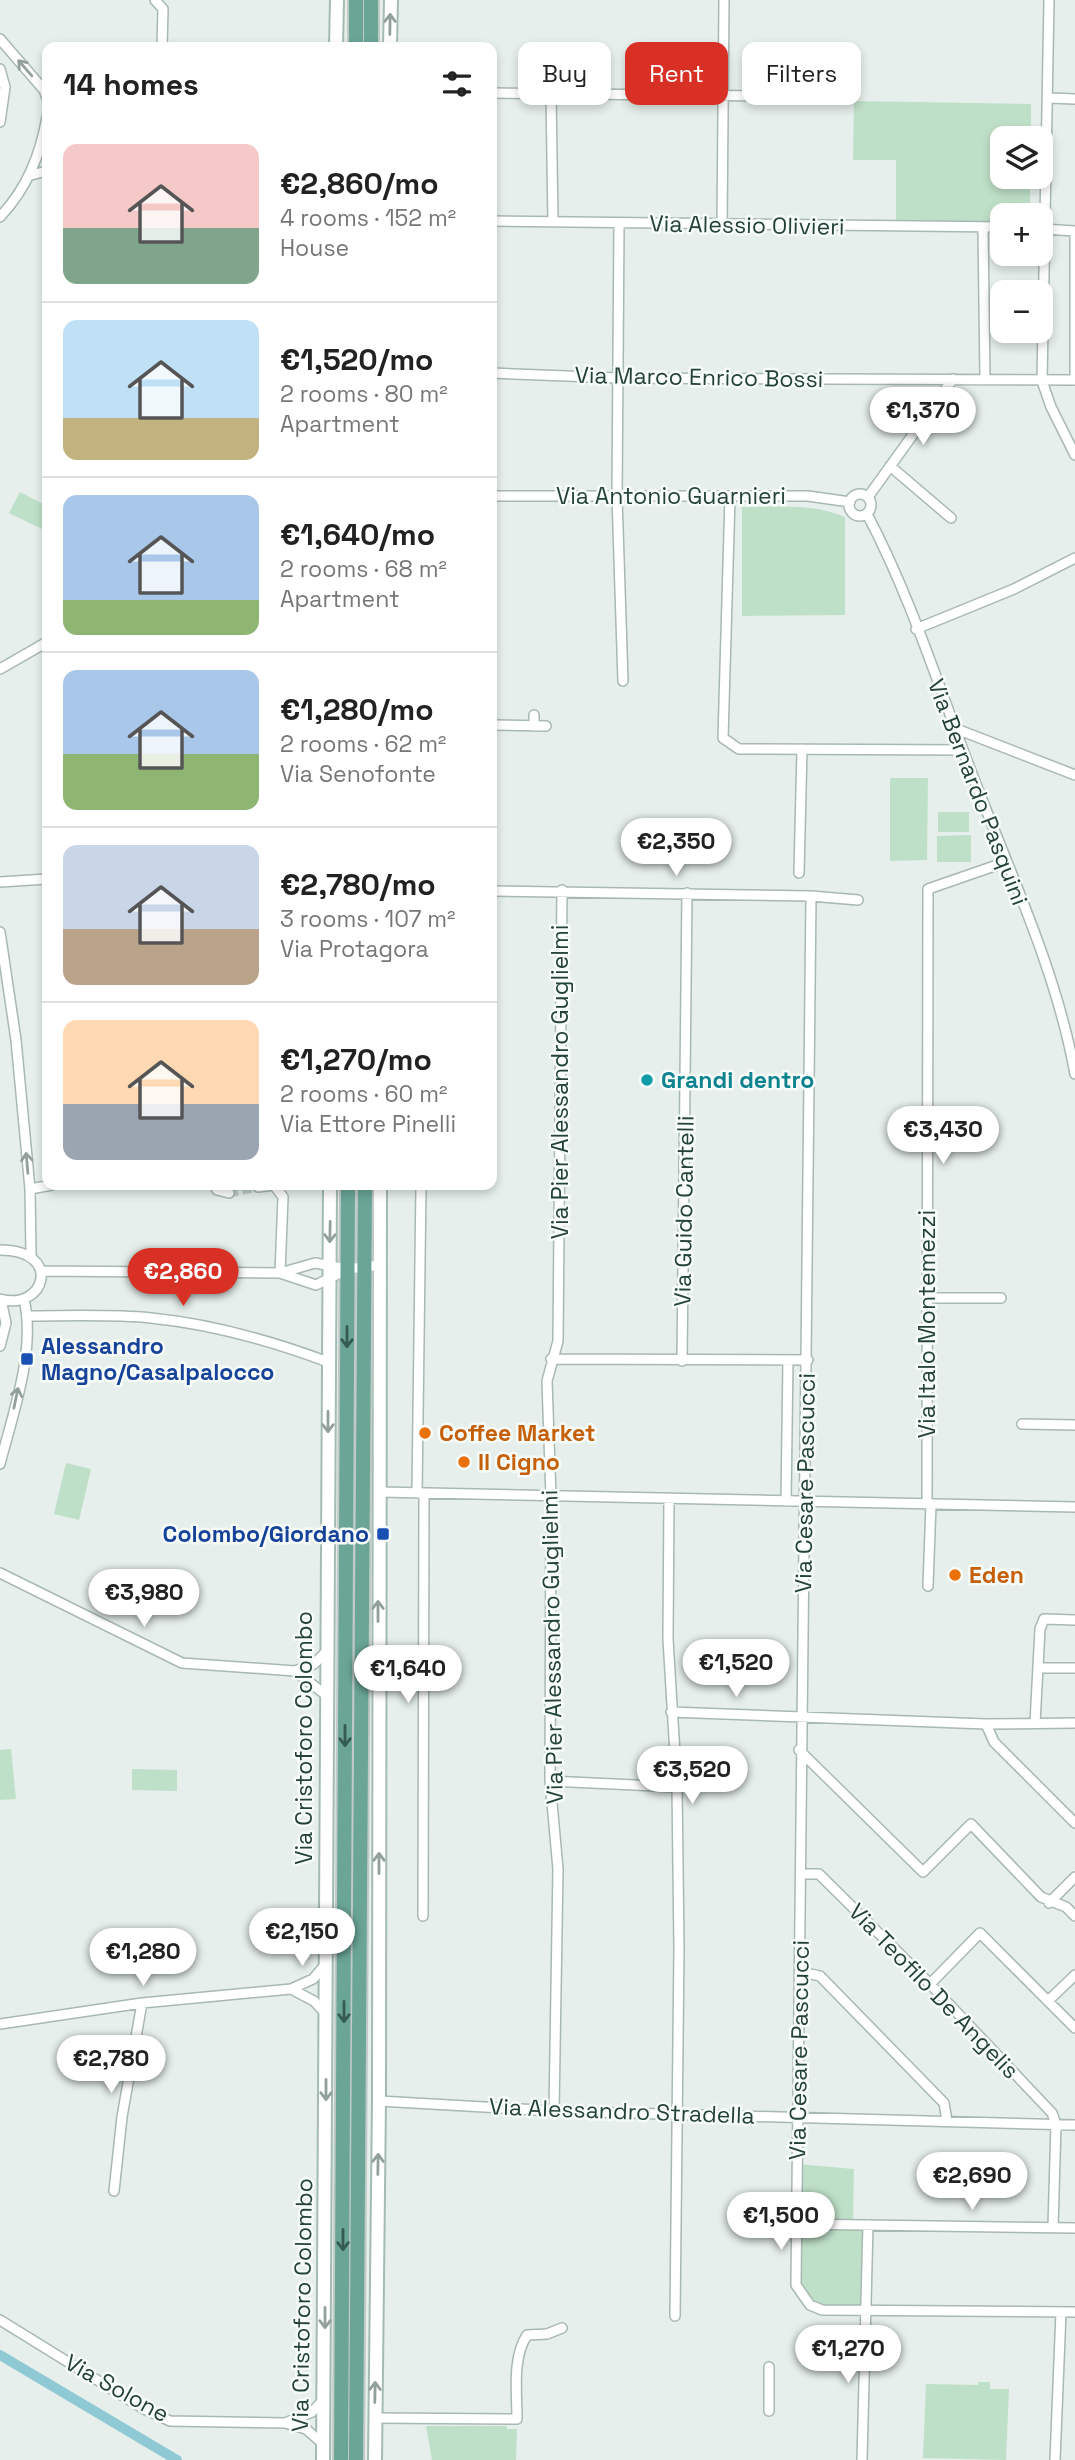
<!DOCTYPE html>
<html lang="en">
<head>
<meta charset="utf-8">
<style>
	body { margin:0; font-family:"Space Grotesk",sans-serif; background:#f2f2f2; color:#222; height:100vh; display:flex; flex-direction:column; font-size:26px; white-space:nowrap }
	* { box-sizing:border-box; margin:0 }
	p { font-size:23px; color:#767676 }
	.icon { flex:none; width:38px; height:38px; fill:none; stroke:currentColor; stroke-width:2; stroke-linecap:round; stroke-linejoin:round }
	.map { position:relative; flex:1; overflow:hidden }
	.details { position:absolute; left:42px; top:42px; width:455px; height:1148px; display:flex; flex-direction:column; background:#fff; border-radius:14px; box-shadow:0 4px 10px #0003 }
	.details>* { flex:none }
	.hud { position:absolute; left:518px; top:42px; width:452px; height:63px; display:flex; gap:14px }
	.buttons { position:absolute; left:990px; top:126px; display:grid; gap:14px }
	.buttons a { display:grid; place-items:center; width:63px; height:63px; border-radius:14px; background:#fff; box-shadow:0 4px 10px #0003; font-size:35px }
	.price { position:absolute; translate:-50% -60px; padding:0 16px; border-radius:24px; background:#fff; color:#222; font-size:23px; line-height:46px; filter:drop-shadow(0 2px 4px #0008) }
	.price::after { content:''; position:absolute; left:50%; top:42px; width:21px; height:16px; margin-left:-10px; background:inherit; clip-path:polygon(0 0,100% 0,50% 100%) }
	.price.active { background:#d93025; color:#fff }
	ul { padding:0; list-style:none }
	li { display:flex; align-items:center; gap:21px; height:175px; padding:0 21px }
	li+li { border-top:2px solid #e0e0e0 }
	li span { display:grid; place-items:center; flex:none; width:196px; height:140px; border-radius:14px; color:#555 }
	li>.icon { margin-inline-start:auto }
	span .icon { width:84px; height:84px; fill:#fffc; stroke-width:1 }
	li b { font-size:30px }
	h2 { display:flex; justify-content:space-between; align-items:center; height:84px; padding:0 21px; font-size:30px }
	.tag { padding:0 24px; border-radius:14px; background:#fff; box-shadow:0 4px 10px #0003; font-size:24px; line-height:63px }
	.tag.active { background:#d93025; color:#fff }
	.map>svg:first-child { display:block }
</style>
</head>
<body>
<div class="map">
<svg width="1075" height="2460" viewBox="0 0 1075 2460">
	<rect width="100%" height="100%" fill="#e6efeb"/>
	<path fill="#bfe0c8" d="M 854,101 L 1031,104 L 1031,138 L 1003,138 L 1003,177 L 1030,177 L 1030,215 L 1003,215 L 1003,222 L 896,220 L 896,160 L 853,160 Z
		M 20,492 L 47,506 L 46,531 L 9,513 Z
		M 742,507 C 777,507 813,503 845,517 L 845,615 L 742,616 Z
		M 890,778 L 928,778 L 927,860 L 890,861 Z
		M 938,812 L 969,812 L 969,832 L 938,832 Z
		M 971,835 L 971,862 L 937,862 L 937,836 Z
		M 66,1463 L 91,1469 L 79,1520 L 54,1514 Z
		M 11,1749 L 16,1799 L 0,1800 L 0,1750 Z
		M 132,1769 L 177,1770 L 177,1791 L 132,1790 Z
		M 797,2164 L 854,2169 L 853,2224 L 868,2225 L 864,2310 L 810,2305 L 796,2285 Z
		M 978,2382 L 990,2382 L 990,2389 L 1009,2389 L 1006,2460 L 923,2458 L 926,2384 L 978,2385 Z
		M 426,2426 L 507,2426 L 507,2429 L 517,2429 L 516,2460 L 432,2460 Z"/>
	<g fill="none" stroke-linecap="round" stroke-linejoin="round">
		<path stroke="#8ec9d4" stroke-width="10" d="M 0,2355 L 177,2460"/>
		<path stroke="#bfccc8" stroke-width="9" stroke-dasharray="9 4.5" stroke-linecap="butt" d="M 229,1193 L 258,1187"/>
		<defs>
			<path id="street" d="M 155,0 L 163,9 L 162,47
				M 1049,0 L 1042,381 L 1051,407 L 1075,455
				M 0,39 L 44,90 L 47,98
				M 0,69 L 5,87 L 0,122
				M 492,93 L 847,97
				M 551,94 L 553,222
				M 1049,98 L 1075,99
				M 31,175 L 47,171
				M 0,217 C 27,188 40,156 47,117
				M 492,221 L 1003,227
				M 619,224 L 617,497 L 623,681
				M 722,226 L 724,0
				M 983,227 L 985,379
				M 1043,229 L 1075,231 L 1075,380
				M 492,373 L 618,378 L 1075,380
				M 890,466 L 951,518
				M849 505a11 11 0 1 1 22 0a11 11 0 1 1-22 0Z
				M 492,496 L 808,496 L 850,502
				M 730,497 L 723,738 L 739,749 L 963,750
				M 868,497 L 953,379
				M 867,514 C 911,597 940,691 974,779 C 1011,875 1057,973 1075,1074
				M 916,629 L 1014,589 L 1075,558
				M 0,669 L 47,642
				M 492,725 L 546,726
				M 534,726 L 534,715
				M 954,728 L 1075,775
				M 799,873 L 802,749
				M 0,882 L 47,879
				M 492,891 L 811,896 L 858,900
				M 811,896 L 796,2285 L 810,2305 L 822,2310 L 1075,2312
				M 0,932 L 16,1040 L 30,1189 L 31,1255
				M 214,1185 L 217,1190 L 229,1193
				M 258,1187 L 274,1185 L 283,1197 L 280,1273
				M 30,1189 L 52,1185
				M 0,1250 C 64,1250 45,1312 0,1299
				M 42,1271 L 280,1273 L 315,1263 L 348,1269 L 380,1265
				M 280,1273 L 316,1285 L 348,1269
				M 927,1298 L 1001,1298
				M 27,1316 C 67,1316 111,1314 151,1318 C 211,1324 272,1341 328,1362
				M 0,1346 L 6,1323 L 1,1300
				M 551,1359 L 808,1360
				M 682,1361 L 687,893
				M 1022,1424 L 1075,1425
				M 0,1464 C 13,1413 36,1351 24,1299
				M 380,1492 L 1075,1507
				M 417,1493 L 421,1185
				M 669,1498 L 668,1639 L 677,1787 L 679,1948 L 675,2316
				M 786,1501 L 788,1360
				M 927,1504 L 928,889 L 1006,862
				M 0,1573 L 182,1663 L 295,1671 L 314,1664 L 326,1652
				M 928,1586 L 931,1504
				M 1038,1668 L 1075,1668
				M 295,1671 L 326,1695
				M 671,1712 L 986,1724 L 994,1742 L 1075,1823
				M 1035,1723 L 1040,1629 L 1044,1619 L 1075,1620
				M 986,1724 L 1075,1723
				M 799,1750 L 923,1872 L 971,1824 L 1041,1897 L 1066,1907 L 1075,1916
				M 550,1781 L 677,1787
				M 801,1874 L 819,1874 L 930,1984 L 1052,2113 L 1056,2124 L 1053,2227
				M 1049,1903 L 1075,1877
				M 423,1916 L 424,1493
				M 801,1972 L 820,1976 L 944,2103 L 947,2121
				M 930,1984 L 980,1933 L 1075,2028
				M 291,1989 L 314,2001 L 326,2014
				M 1048,2001 L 1075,1975
				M 0,2024 L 142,2003 L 291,1989 L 313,1979 L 326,1964
				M 379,2101 L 554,2111 L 1075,2125
				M 554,2111 L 558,1869 L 550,1781 L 551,1497 L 547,1381 L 558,1341 L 562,890
				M 114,2191 L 122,2117 L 142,2003
				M 796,2224 L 1075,2228
				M 0,2320 L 144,2409 L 170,2421 L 285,2423 L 306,2429 L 323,2444
				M 769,2367 L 769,2411
				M 375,2418 L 517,2419 C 517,2393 512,2358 527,2335 L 547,2334 L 562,2328
				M 285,2423 L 312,2412 L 324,2399
				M 862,2460 L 868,2225
				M 1055,2460 L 1061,2312"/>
			<path id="secondary" d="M 336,47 L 337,0
				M 390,47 L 391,0
				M 323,2460 L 330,1185
				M 375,2460 L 379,2101 L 380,1185"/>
			<path id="primary" d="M 356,47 L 356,0
				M 371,47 L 371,0
				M 341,2460 L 348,1185
				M 356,2460 L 365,1185"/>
		</defs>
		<use href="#street" stroke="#a8b8b2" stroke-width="12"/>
		<use href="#secondary" stroke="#a4bbb3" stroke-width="16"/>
		<use href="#primary" stroke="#c2cac8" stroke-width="18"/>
		<use href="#street" stroke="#fff" stroke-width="9"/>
		<use href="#secondary" stroke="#fff" stroke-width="12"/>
		<use href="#primary" stroke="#6aa596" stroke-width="14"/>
	</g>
	<defs><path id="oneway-shaft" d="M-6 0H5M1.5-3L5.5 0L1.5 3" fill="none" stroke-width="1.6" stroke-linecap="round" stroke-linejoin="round" transform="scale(1.75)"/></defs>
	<g stroke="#92a09c">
		<use href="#oneway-shaft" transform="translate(390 24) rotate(-89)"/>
		<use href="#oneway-shaft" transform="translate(25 68) rotate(-131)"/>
		<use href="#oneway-shaft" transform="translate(27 1163) rotate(-95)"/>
		<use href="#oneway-shaft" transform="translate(330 1232) rotate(91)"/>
		<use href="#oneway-shaft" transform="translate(16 1398) rotate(-78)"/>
		<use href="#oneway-shaft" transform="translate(328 1422) rotate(90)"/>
		<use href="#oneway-shaft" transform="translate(378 1611) rotate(-90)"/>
		<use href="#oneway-shaft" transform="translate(379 1863) rotate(-90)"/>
		<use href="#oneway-shaft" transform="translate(326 2090) rotate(90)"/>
		<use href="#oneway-shaft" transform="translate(378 2164) rotate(-89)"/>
		<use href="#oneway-shaft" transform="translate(325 2318) rotate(90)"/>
		<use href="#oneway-shaft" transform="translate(375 2392) rotate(-89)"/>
	</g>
	<g stroke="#365b51">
		<use href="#oneway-shaft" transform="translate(347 1337) rotate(90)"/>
		<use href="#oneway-shaft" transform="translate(345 1736) rotate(90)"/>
		<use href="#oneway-shaft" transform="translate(344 2012) rotate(90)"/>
		<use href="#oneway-shaft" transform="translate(343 2240) rotate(90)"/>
	</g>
	<circle fill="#0f9aa8" stroke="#f7fbf9" stroke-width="2.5" cx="647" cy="1080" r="7"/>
	<g fill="#1a4fb4" stroke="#f7fbf9" stroke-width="2.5">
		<rect x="20" y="1352" width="14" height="14" rx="3.5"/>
		<rect x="376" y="1527" width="14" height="14" rx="3.5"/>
	</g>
	<g fill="#e8710a" stroke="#f7fbf9" stroke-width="2.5">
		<circle cx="425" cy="1433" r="7"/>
		<circle cx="464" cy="1462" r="7"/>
		<circle cx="955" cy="1575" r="7"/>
	</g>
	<g text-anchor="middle" stroke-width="5" stroke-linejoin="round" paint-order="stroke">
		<g font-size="23" fill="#24423a" stroke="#f7fbf9">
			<text transform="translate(747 225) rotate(1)" y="8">Via Alessio Olivieri</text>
			<text transform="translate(699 377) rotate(1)" y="8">Via Marco Enrico Bossi</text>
			<text x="671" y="504">Via Antonio Guarnieri</text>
			<text transform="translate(978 792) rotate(69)" y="8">Via Bernardo Pasquini</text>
			<text transform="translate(560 1082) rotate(-90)" y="8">Via Pier Alessandro Guglielmi</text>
			<text transform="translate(684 1211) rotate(-89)" y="8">Via Guido Cantelli</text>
			<text transform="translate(927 1324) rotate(-90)" y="8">Via Italo Montemezzi</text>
			<text transform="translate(805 1483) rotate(-89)" y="8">Via Cesare Pascucci</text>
			<text transform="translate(552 1647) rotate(-91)" y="8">Via Pier Alessandro Guglielmi</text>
			<text transform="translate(304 1738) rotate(-90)" y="8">Via Cristoforo Colombo</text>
			<text transform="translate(934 1991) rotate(46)" y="8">Via Teofilo De Angelis</text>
			<text transform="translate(799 2050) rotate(-89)" y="8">Via Cesare Pascucci</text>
			<text transform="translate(622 2111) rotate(2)" y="8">Via Alessandro Stradella</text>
			<text transform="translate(302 2305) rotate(-89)" y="8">Via Cristoforo Colombo</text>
			<text transform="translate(117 2388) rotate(29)" y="8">Via Solone</text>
		</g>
		<g font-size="23" font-weight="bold" fill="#0d838f" stroke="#f7fbf9" text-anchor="start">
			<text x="661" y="1088">Grandi dentro</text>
		</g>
		<g font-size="23" font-weight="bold" fill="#164399" stroke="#f7fbf9" text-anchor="start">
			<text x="41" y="1354">Alessandro<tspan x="41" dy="26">Magno/Casalpalocco</tspan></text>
			<text x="369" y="1542" text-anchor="end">Colombo/Giordano</text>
		</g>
		<g font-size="23" font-weight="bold" fill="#c56008" stroke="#f7fbf9" text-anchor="start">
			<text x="439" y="1441">Coffee Market</text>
			<text x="478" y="1470">Il Cigno</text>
			<text x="969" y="1583">Eden</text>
		</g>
	</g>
</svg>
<div class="buttons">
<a><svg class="icon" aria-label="layers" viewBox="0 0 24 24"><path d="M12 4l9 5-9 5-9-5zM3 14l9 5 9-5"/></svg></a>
<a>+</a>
<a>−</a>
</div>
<b class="price" style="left:923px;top:447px">€1,370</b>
<b class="price" style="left:676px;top:878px">€2,350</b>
<b class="price" style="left:943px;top:1166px">€3,430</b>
<b class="price active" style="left:183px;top:1308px">€2,860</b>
<b class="price" style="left:144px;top:1629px">€3,980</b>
<b class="price" style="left:736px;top:1699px">€1,520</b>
<b class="price" style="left:408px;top:1705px">€1,640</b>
<b class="price" style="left:692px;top:1806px">€3,520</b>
<b class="price" style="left:302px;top:1968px">€2,150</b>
<b class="price" style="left:143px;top:1988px">€1,280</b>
<b class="price" style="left:111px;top:2095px">€2,780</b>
<b class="price" style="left:972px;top:2212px">€2,690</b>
<b class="price" style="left:781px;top:2252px">€1,500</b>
<b class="price" style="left:848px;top:2385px">€1,270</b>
<div class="hud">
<a class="tag">Buy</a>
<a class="tag active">Rent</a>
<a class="tag">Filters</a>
</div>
<section class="details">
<h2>14 homes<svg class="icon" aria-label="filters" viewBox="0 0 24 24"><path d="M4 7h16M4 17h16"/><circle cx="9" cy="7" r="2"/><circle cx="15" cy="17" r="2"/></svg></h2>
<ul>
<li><span style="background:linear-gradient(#f6c9c9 60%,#7fa58c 0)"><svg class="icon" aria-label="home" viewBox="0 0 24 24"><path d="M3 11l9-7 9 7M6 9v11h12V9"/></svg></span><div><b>€2,860/mo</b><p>4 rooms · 152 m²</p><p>House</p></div></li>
<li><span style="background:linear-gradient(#bfe0f5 70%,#c2b280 0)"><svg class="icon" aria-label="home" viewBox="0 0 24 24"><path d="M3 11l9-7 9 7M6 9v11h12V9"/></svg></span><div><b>€1,520/mo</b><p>2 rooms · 80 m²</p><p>Apartment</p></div></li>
<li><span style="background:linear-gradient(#a9c7e8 75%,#8fb573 0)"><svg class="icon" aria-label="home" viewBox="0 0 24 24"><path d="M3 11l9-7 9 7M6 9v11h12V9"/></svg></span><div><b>€1,640/mo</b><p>2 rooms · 68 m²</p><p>Apartment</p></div></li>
<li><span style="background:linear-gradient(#a9c7e8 60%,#8fb573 0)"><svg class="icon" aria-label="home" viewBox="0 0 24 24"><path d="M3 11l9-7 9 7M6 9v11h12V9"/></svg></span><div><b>€1,280/mo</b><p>2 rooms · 62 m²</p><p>Via Senofonte</p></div></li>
<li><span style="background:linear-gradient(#c9d6e8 60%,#b9a48a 0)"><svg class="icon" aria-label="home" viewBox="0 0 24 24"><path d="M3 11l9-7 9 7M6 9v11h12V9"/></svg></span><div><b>€2,780/mo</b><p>3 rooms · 107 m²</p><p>Via Protagora</p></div></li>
<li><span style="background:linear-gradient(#ffd9b3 60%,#9aa5b1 0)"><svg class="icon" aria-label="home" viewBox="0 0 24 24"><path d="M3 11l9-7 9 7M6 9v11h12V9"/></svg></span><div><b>€1,270/mo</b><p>2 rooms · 60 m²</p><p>Via Ettore Pinelli</p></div></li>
</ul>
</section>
</div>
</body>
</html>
